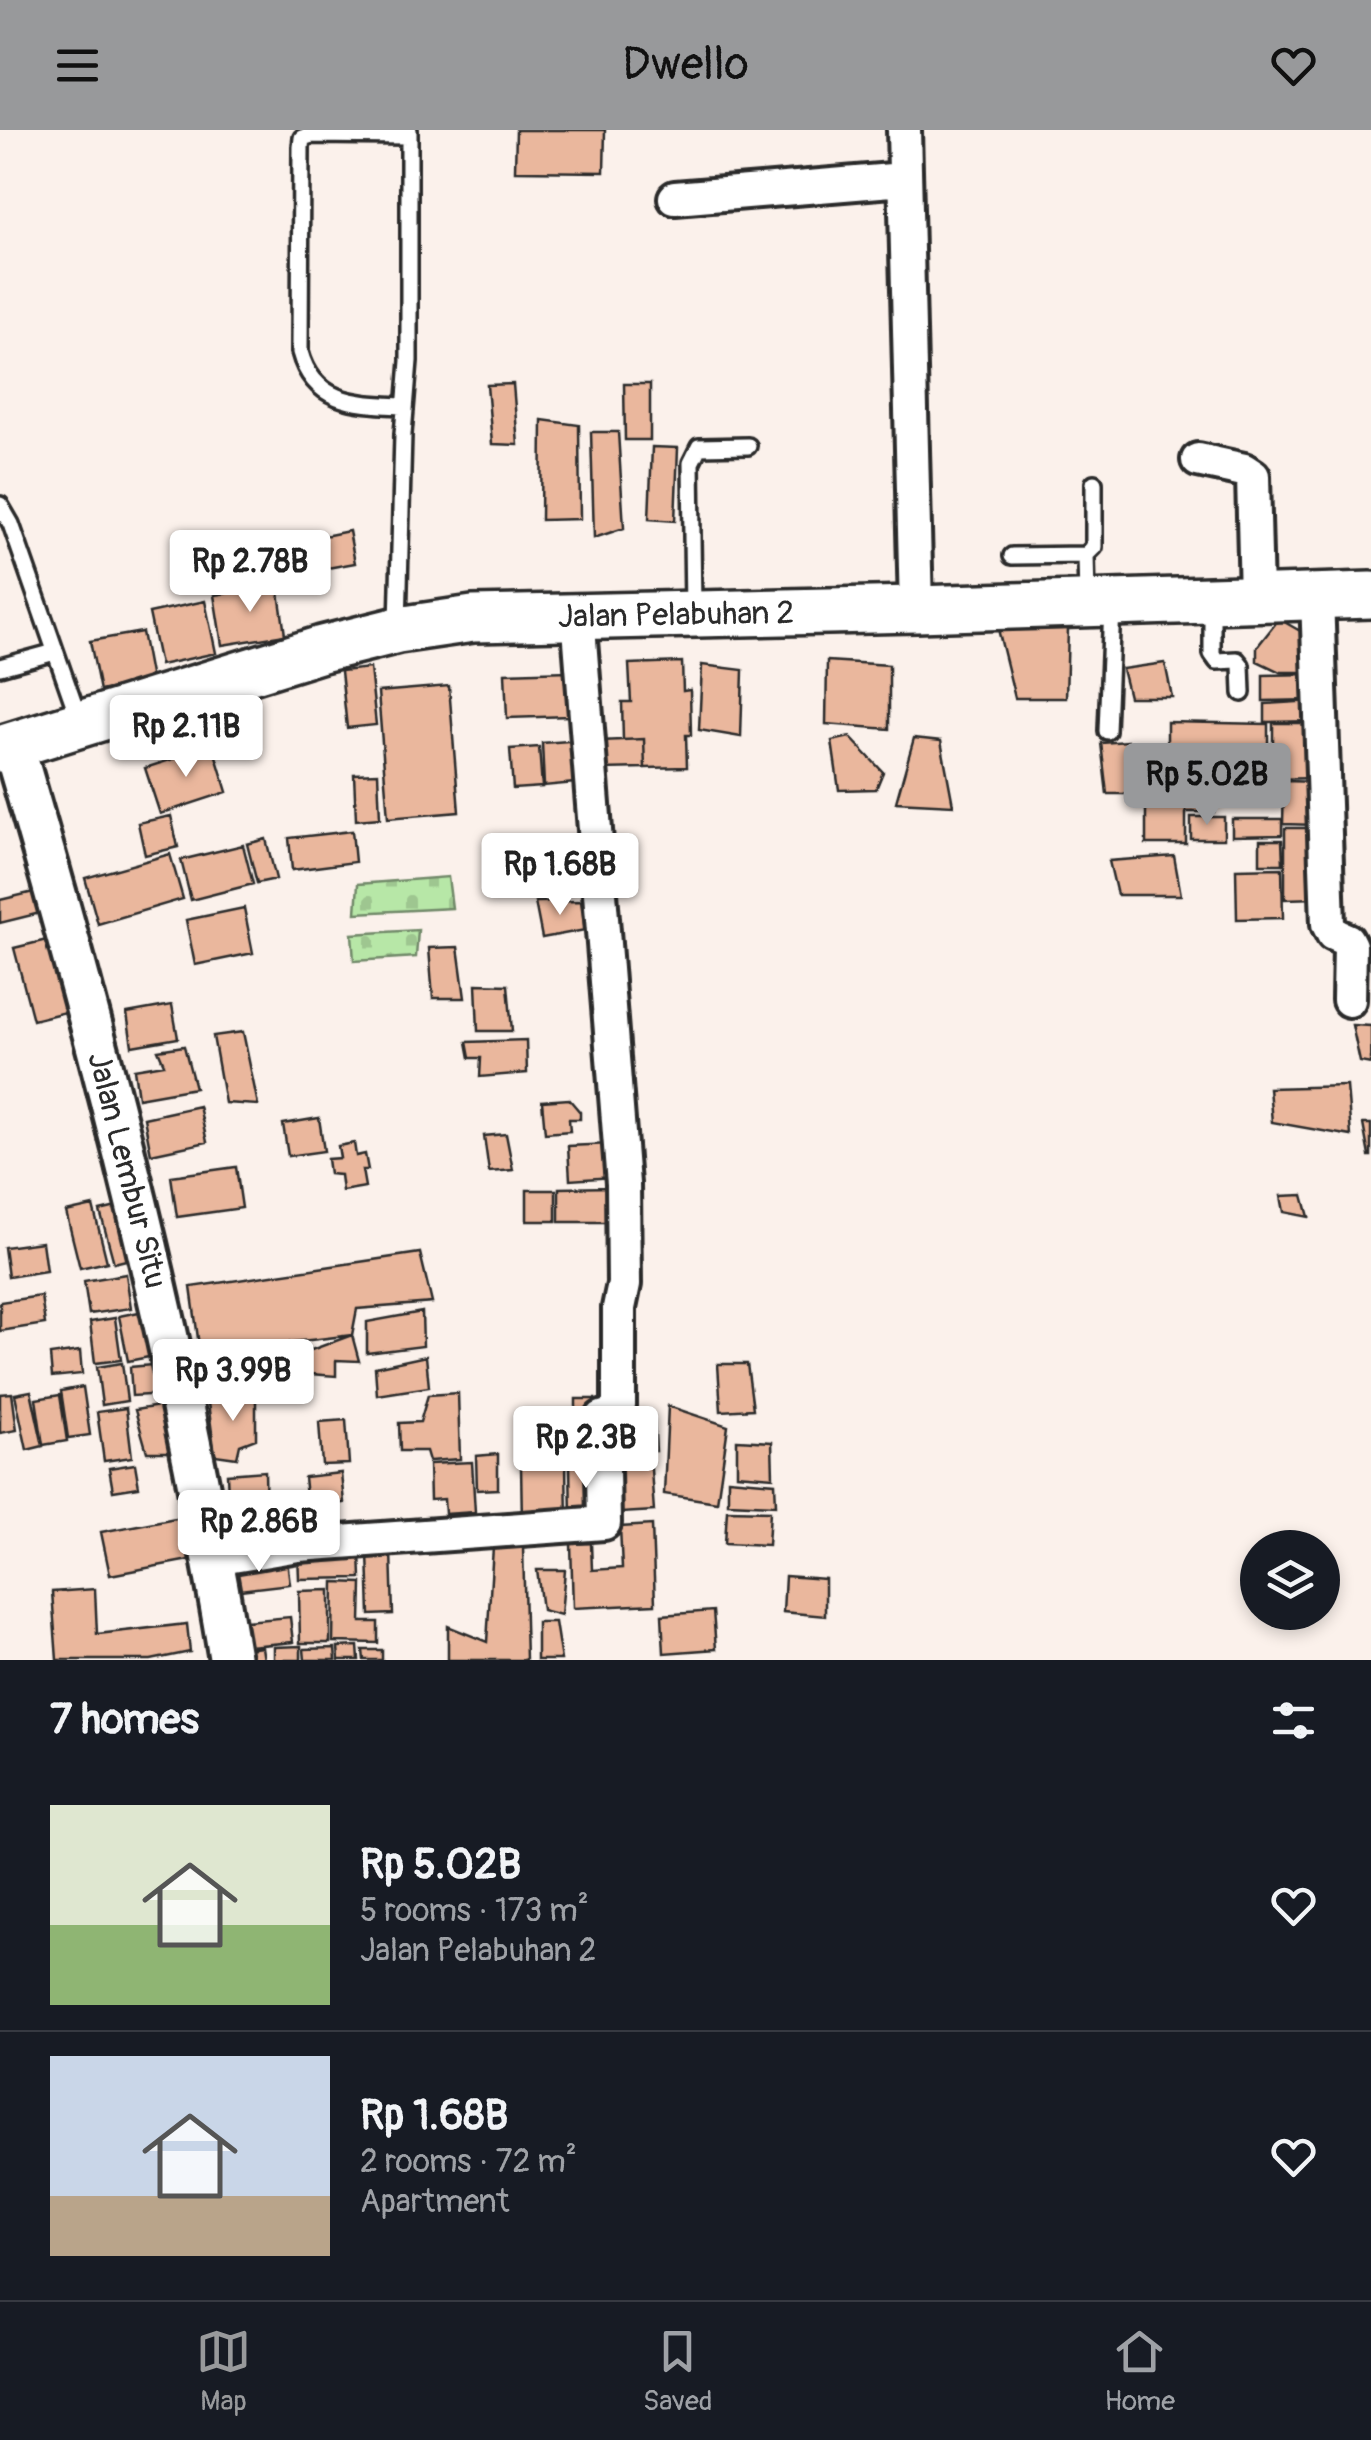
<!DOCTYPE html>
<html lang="en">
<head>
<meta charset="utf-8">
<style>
	body { margin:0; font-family:Pangolin,sans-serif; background:#20242c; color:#f1f3f6; height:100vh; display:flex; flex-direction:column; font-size:38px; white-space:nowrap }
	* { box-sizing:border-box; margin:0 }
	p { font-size:32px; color:#9ea1a6 }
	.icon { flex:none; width:55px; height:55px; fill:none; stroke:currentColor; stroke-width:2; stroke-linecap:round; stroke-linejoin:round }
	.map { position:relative; height:1530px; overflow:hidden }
	.sheet { display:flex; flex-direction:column; background:#171b24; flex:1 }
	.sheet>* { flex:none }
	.buttons { position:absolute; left:1240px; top:1400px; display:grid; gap:20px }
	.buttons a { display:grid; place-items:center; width:100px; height:100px; border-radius:50%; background:#171b24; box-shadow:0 5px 15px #0003; font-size:50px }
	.price { position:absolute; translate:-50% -85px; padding:0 22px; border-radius:10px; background:#fff; color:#222; font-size:32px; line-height:65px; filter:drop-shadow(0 2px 5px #0008) }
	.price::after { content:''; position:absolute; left:50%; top:60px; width:30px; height:22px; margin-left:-15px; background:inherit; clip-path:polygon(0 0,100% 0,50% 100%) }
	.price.current { background:#98999b; color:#111 }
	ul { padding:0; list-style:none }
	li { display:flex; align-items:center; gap:30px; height:250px; padding:0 50px }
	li+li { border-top:2px solid #363941 }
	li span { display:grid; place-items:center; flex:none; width:280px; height:200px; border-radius:0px; color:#555 }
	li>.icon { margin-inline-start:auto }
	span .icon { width:120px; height:120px; fill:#fffc; stroke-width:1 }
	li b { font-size:42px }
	h2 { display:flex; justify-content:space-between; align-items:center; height:120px; padding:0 50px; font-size:42px }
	header { display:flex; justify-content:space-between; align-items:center; height:130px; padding:0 50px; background:#98999b; color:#111; font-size:45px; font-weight:600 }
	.dock { display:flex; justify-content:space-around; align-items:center; height:140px; border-top:2px solid #363941; background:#171b24; font-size:28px; color:#9ea1a6 }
	.dock a { display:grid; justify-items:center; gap:5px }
	.dock .current { color:#98999b }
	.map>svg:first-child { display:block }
</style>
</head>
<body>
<header><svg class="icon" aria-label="menu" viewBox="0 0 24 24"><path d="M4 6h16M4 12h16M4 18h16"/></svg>Dwello<svg class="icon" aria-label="heart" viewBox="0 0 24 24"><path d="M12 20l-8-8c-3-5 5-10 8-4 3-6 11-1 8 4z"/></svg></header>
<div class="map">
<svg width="1371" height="1530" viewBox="0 0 1371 1530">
	<defs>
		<pattern id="cemetery-stones" width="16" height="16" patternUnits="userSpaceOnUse" patternTransform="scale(2.5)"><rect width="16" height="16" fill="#b7e7a7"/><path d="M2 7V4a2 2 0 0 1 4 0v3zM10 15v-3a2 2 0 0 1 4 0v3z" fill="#9ec690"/></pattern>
	</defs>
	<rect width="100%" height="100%" fill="#fbf1eb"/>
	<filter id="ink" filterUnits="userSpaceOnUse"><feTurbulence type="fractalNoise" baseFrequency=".01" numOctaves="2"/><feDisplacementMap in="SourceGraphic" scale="20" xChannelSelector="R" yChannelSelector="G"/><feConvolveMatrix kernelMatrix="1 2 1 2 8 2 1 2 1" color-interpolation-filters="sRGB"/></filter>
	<g filter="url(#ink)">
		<path fill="url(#cemetery-stones)" stroke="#718969" stroke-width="2.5" d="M 448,747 L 452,778 L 356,783 L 358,754 Z
			M 418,800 L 416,827 L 354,831 L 352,804 Z"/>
		<path fill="#eab79d" stroke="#2b2b2b" stroke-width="2.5" d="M 516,0 L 605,0 L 604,42 L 515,41 Z
			M 513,254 L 518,315 L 492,314 L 487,255 Z
			M 624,254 L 650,254 L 650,310 L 625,310 Z
			M 542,290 L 579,295 L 580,389 L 541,390 Z
			M 591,302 L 618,302 L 624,398 L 594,408 Z
			M 652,317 L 678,318 L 675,391 L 649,389 Z
			M 349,401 L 355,433 L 300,443 L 294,412 Z
			M 278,455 L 285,505 L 222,515 L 214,465 Z
			M 205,471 L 216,523 L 160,535 L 149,483 Z
			M 1279,489 L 1316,510 L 1316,542 L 1280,542 L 1257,531 L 1257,517 Z
			M 1068,498 L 1066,568 L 1015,568 L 998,499 Z
			M 142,502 L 151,550 L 100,561 L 90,511 Z
			M 827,531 L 889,535 L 889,599 L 826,594 Z
			M 682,532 L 683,561 L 690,560 L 691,605 L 686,605 L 687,637 L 645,638 L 644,609 L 623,610 L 622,572 L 631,572 L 629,534 Z
			M 1165,533 L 1172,567 L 1129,567 L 1122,539 Z
			M 702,535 L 743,540 L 741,607 L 699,600 Z
			M 370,538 L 376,595 L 347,598 L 341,541 Z
			M 569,541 L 570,586 L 507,588 L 505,543 Z
			M 1313,544 L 1314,570 L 1263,571 L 1263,545 Z
			M 449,556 L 459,682 L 388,688 L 378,562 Z
			M 1314,571 L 1315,591 L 1265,592 L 1265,574 Z
			M 1167,592 L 1268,594 L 1268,626 L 1167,625 Z
			M 1273,593 L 1316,593 L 1316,648 L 1273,649 Z
			M 850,607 L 883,642 L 876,659 L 839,660 L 832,611 Z
			M 914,608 L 941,611 L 953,675 L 896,672 Z
			M 644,609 L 645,638 L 601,639 L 600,611 Z
			M 582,610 L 585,652 L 544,656 L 542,613 Z
			M 1128,611 L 1136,664 L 1107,664 L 1101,613 Z
			M 213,616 L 227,662 L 160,684 L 145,638 Z
			M 539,617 L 542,657 L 513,659 L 510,619 Z
			M 378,643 L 380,688 L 356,690 L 354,644 Z
			M 1186,646 L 1214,646 L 1214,682 L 1186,682 Z
			M 1284,651 L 1318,652 L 1317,695 L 1283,694 Z
			M 1146,652 L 1186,652 L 1186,714 L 1146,714 Z
			M 171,686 L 178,717 L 145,725 L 138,693 Z
			M 1191,687 L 1224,687 L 1224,709 L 1191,709 Z
			M 1232,689 L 1282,689 L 1282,705 L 1232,706 Z
			M 1285,698 L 1318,698 L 1318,768 L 1285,769 Z
			M 352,701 L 355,732 L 292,740 L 289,708 Z
			M 266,709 L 276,749 L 257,753 L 247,714 Z
			M 1260,710 L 1282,710 L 1283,734 L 1260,734 Z
			M 243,715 L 253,754 L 191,770 L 181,730 Z
			M 170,724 L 183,769 L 98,794 L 85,748 Z
			M 1174,726 L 1181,765 L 1117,765 L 1109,731 Z
			M 1282,738 L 1283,788 L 1237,789 L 1236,739 Z
			M 42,760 L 48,781 L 0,793 L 0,770 Z
			M 581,771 L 585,800 L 542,808 L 535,772 Z
			M 244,778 L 253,823 L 195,835 L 186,790 Z
			M 59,807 L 77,879 L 33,890 L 14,818 Z
			M 458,817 L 465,868 L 433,868 L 429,818 Z
			M 476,854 L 508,855 L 512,901 L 478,901 Z
			M 172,875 L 178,908 L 132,916 L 127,883 Z
			M 1352,895 L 1371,896 L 1371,934 L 1360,932 Z
			M 243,902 L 258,975 L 225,973 L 213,906 Z
			M 526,910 L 527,943 L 480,947 L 481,928 L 470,928 L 467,912 Z
			M 184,916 L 195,958 L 138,968 L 134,939 L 164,934 L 158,920 Z
			M 1347,956 L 1351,1006 L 1272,992 L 1269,958 Z
			M 569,969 L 580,982 L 580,989 L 569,989 L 570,1001 L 545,1003 L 542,971 Z
			M 199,976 L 207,1012 L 151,1024 L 144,988 Z
			M 319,988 L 324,1021 L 288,1026 L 283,994 Z
			M 1363,994 L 1371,994 L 1371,1026 L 1369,1026 Z
			M 506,1004 L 513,1040 L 489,1042 L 484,1006 Z
			M 354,1013 L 356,1026 L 365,1024 L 368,1040 L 362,1040 L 365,1057 L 342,1061 L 340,1045 L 329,1044 L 327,1029 L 340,1028 L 338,1016 Z
			M 611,1014 L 613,1047 L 570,1050 L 568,1016 Z
			M 236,1037 L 242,1078 L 177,1087 L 171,1046 Z
			M 613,1057 L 613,1092 L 559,1092 L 559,1058 Z
			M 527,1060 L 556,1060 L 556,1091 L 527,1091 Z
			M 1303,1065 L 1309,1087 L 1284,1082 L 1281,1066 Z
			M 125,1075 L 138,1127 L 114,1133 L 100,1081 Z
			M 93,1076 L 107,1132 L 80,1138 L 66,1082 Z
			M 42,1112 L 46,1141 L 8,1147 L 4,1117 Z
			M 420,1123 L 432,1173 L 357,1179 L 352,1205 L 200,1223 L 191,1157 Z
			M 126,1144 L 131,1178 L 89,1184 L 84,1151 Z
			M 41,1166 L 45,1194 L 0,1201 L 0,1172 Z
			M 144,1181 L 154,1226 L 128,1231 L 119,1186 Z
			M 422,1182 L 423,1216 L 367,1223 L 367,1192 Z
			M 115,1188 L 121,1230 L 95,1233 L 90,1192 Z
			M 352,1205 L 359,1231 L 336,1230 L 336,1246 L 310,1244 L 303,1223 Z
			M 80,1221 L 82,1244 L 52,1247 L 50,1225 Z
			M 264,1226 L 266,1253 L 219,1260 L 213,1232 Z
			M 426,1226 L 429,1257 L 377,1265 L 375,1237 Z
			M 122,1233 L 127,1271 L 102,1275 L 97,1237 Z
			M 163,1234 L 165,1264 L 132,1266 L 130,1237 Z
			M 718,1234 L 747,1234 L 753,1279 L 721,1281 Z
			M 83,1257 L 90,1305 L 68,1308 L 61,1261 Z
			M 31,1261 L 43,1316 L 27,1320 L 15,1264 Z
			M 12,1263 L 17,1300 L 0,1303 L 0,1264 Z
			M 458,1263 L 460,1329 L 429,1331 L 426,1321 L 400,1321 L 399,1293 L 420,1292 L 428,1265 Z
			M 256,1264 L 256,1309 L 240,1315 L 237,1328 L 215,1325 L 208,1273 Z
			M 60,1265 L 67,1311 L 43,1315 L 36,1269 Z
			M 576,1269 L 595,1269 L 596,1295 L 576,1295 Z
			M 171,1274 L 177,1322 L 147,1322 L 135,1280 Z
			M 668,1276 L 728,1296 L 717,1372 L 664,1364 Z
			M 126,1278 L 132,1327 L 104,1331 L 97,1282 Z
			M 654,1287 L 656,1321 L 609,1324 L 606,1290 Z
			M 346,1290 L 349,1334 L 322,1335 L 319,1292 Z
			M 737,1310 L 772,1312 L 773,1347 L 737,1344 Z
			M 498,1324 L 498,1359 L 477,1360 L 476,1326 Z
			M 650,1326 L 654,1381 L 621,1383 L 618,1328 Z
			M 472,1332 L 475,1382 L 445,1384 L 444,1369 L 430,1370 L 429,1334 Z
			M 135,1334 L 139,1357 L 113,1361 L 109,1338 Z
			M 566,1334 L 567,1391 L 522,1392 L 521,1335 Z
			M 570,1334 L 602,1334 L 602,1388 L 571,1388 Z
			M 265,1341 L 266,1386 L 229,1389 L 227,1344 Z
			M 341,1343 L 344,1373 L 307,1377 L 304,1347 Z
			M 728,1349 L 775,1353 L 776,1375 L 728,1373 Z
			M 727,1380 L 770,1381 L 768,1415 L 725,1413 Z
			M 181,1387 L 189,1430 L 110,1445 L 101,1402 Z
			M 652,1395 L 655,1474 L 573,1478 L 571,1414 L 591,1413 L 592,1440 L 622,1438 L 620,1397 Z
			M 493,1417 L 523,1417 L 526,1530 L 448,1530 L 448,1496 L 487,1512 Z
			M 360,1421 L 361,1448 L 299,1449 L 298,1423 Z
			M 391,1421 L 393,1484 L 370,1485 L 368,1422 Z
			M 287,1430 L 290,1454 L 231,1461 L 228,1436 Z
			M 537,1440 L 565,1440 L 561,1485 L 542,1480 Z
			M 785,1446 L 825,1449 L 825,1486 L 783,1482 Z
			M 334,1452 L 362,1453 L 361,1492 L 378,1492 L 378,1513 L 333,1512 Z
			M 95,1459 L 97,1504 L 187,1494 L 190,1522 L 151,1530 L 57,1530 L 52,1462 Z
			M 330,1460 L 330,1513 L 300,1513 L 299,1461 Z
			M 713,1481 L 716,1519 L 664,1523 L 662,1485 Z
			M 290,1487 L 293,1512 L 239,1517 L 236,1492 Z
			M 537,1492 L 555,1492 L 561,1530 L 537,1530 Z
			M 301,1516 L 301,1530 L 274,1530 L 274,1517 Z
			M 358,1516 L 359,1530 L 339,1530 L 338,1517 Z
			M 262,1517 L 264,1530 L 240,1530 L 239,1520 Z
			M 335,1518 L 336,1530 L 305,1530 L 304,1519 Z
			M 363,1520 L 382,1520 L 382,1530 L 364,1530 Z"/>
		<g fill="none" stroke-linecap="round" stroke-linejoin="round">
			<defs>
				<path id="service" d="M 404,276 C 359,274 314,275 300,222 L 301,17 L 302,8 L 312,5 L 409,6
					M 0,375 L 11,394 L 80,592
					M 1012,426 L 1086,425
					M 1087,469 L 1086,425 L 1094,417 L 1094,353
					M 1212,473 L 1212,524 L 1217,531 L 1237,530 L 1241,535 L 1242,563
					M 693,479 L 691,333 L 699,317 L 748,316
					M 398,495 L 403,304 L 409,231 L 409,0
					M 0,537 L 55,522
					M 1107,601 L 1112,476"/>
				<path id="minor" d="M 904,0 L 916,479
					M 675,68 L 904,49
					M 1198,330 L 1244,340 L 1253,346 L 1256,467
					M 1317,466 L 1328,794 L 1333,804 L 1347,810 L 1350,816 L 1349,870
					M 214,1429 L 298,1415 L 604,1393 L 602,1288 L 614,1284 L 619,1276 L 619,1178 L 624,1154 L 623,1054 L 578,485"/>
				<path id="tertiary" d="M 13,615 C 101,916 179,1220 230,1530"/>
				<path id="secondary" d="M 0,619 L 322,519 L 398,500 L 473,489 L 916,479 L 1371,465"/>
			</defs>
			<use href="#service" stroke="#2b2b2b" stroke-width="22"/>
			<use href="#minor" stroke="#2b2b2b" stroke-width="40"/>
			<use href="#tertiary" stroke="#2b2b2b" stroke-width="48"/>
			<use href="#secondary" stroke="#2b2b2b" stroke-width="52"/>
			<use href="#service" stroke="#fff" stroke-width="15"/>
			<use href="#minor" stroke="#fff" stroke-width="32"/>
			<use href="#tertiary" stroke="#fff" stroke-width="40"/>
			<use href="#secondary" stroke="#fff" stroke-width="45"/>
		</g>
	</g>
	<g text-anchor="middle" stroke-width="8" stroke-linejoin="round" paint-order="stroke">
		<g font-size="32" fill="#2b2b2b" stroke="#fff">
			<text transform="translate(676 484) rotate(-1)" y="11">Jalan Pelabuhan 2</text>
			<text transform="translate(128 1040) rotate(76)" y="11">Jalan Lembur Situ</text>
		</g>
	</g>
</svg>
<div class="buttons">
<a><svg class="icon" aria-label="layers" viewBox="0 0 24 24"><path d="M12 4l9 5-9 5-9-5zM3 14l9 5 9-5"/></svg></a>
</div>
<b class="price" style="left:250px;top:485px">Rp 2.78B</b>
<b class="price" style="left:186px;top:650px">Rp 2.11B</b>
<b class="price current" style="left:1207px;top:698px">Rp 5.02B</b>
<b class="price" style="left:560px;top:788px">Rp 1.68B</b>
<b class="price" style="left:233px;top:1294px">Rp 3.99B</b>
<b class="price" style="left:586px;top:1361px">Rp 2.3B</b>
<b class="price" style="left:259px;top:1445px">Rp 2.86B</b>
</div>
<section class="sheet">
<h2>7 homes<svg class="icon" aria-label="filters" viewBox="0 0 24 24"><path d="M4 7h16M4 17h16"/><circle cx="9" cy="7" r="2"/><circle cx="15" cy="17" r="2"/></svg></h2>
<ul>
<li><span style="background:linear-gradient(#dfe7d0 60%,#8fb573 0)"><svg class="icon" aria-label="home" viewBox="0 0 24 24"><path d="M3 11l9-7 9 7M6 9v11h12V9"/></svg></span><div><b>Rp 5.02B</b><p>5 rooms · 173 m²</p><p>Jalan Pelabuhan 2</p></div><svg class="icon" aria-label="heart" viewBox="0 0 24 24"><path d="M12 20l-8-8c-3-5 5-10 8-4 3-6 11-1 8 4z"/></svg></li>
<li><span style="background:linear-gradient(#c9d6e8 70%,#b9a48a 0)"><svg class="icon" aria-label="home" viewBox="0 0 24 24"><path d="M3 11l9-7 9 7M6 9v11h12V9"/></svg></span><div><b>Rp 1.68B</b><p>2 rooms · 72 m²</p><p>Apartment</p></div><svg class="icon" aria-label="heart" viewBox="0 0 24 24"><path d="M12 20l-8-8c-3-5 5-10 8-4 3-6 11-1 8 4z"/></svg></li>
</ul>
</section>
<nav class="dock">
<a class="current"><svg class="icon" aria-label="map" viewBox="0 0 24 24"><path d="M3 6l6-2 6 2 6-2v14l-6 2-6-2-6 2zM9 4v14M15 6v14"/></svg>Map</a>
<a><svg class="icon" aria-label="saved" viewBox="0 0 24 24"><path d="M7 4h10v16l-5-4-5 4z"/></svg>Saved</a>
<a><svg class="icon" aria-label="home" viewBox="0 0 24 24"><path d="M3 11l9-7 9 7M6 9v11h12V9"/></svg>Home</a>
</nav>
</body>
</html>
